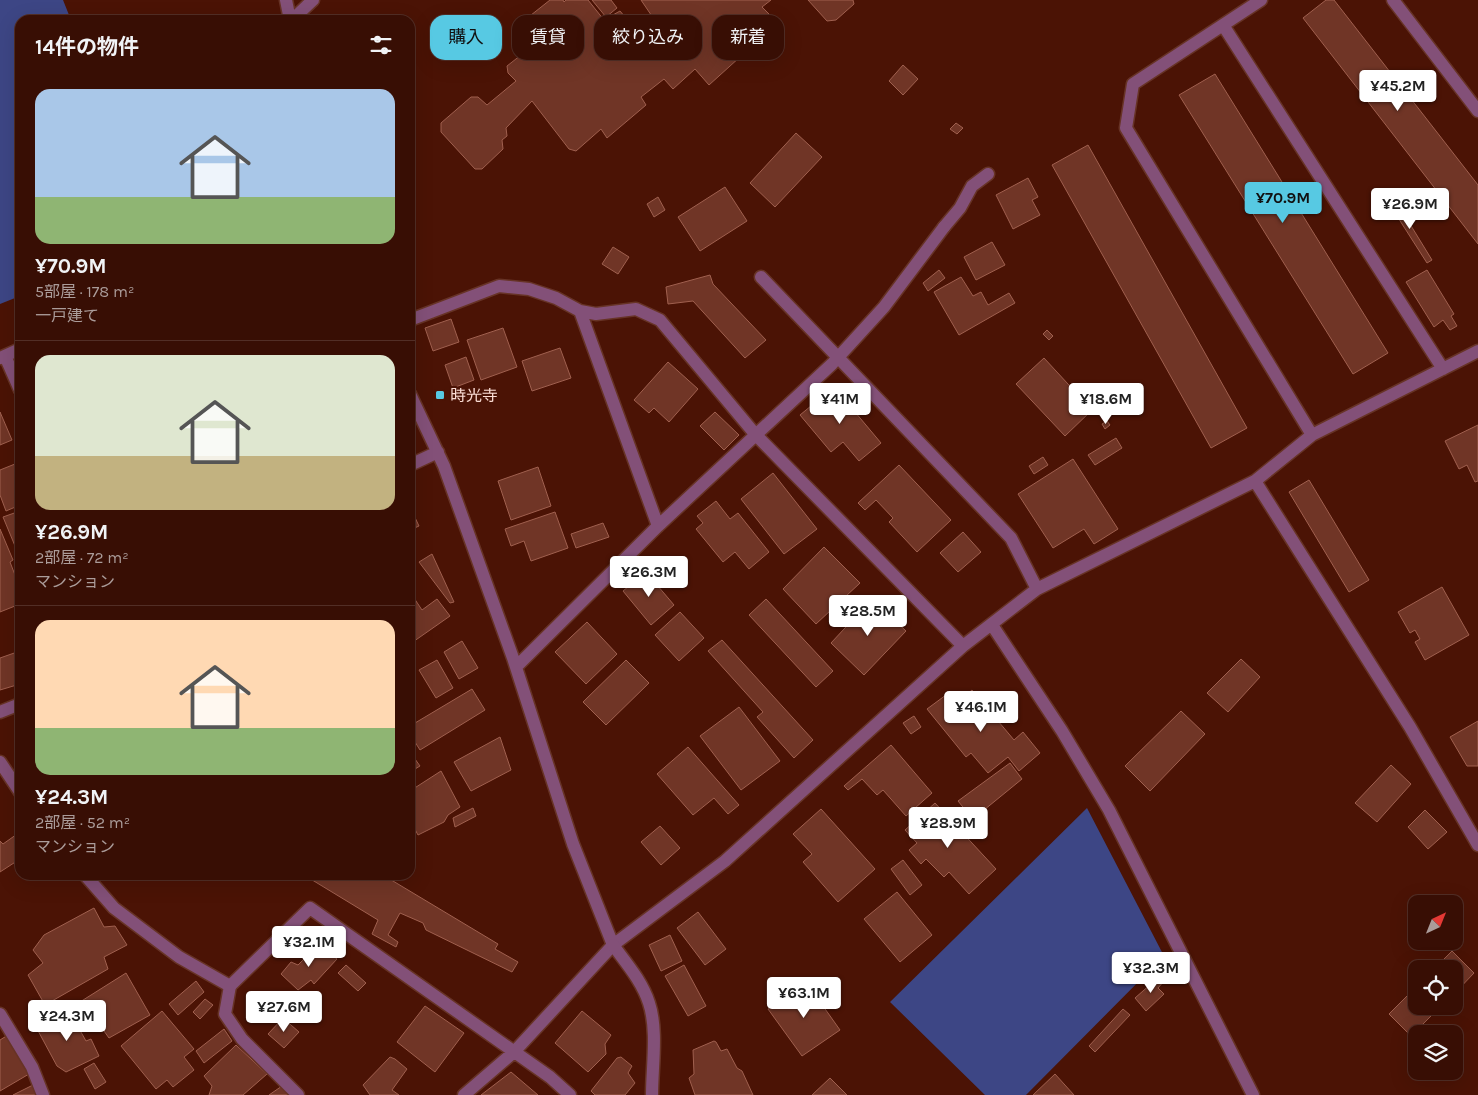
<!DOCTYPE html>
<html lang="ja">
<head>
<meta charset="utf-8">
<style>
	body { margin:0; font-family:Karla,"Noto Sans JP",sans-serif; background:#3f170e; color:#f1f3f6; height:100vh; display:flex; flex-direction:column; font-size:19px; white-space:nowrap }
	* { box-sizing:border-box; margin:0 }
	p { font-size:16px; color:#ab9c9a }
	.icon { flex:none; width:28px; height:28px; fill:none; stroke:currentColor; stroke-width:2; stroke-linecap:round; stroke-linejoin:round }
	.map { position:relative; flex:1; overflow:hidden }
	.side { position:absolute; left:15px; top:15px; width:400px; height:865px; display:flex; flex-direction:column; background:#380e04; border-radius:15px; box-shadow:0 5px 20px #0002,0 0 0 1px #522e26 }
	.side>* { flex:none }
	.banner { position:absolute; left:430px; top:15px; width:475px; height:45px; display:flex; gap:10px }
	.needle { width:32px; rotate:43deg }
	.tools { position:absolute; left:1408px; top:895px; display:grid; gap:10px }
	.tools a { display:grid; place-items:center; width:55px; height:55px; border-radius:10px; background:#380e04; box-shadow:0 5px 20px #0002,0 0 0 1px #522e26; font-size:25px }
	.price { position:absolute; translate:-50% -42px; padding:0 11px; border-radius:5px; background:#fff; color:#222; font-size:16px; line-height:32px; filter:drop-shadow(0 1px 2px #0008) }
	.price::after { content:''; position:absolute; left:50%; top:30px; width:15px; height:11px; margin-left:-8px; background:inherit; clip-path:polygon(0 0,100% 0,50% 100%) }
	.price.active { background:#57c9e3; color:#111 }
	ul { padding:0; list-style:none }
	li { display:grid; align-content:center; gap:10px; height:265px; padding:0 20px }
	li+li { border-top:1px solid #522e26 }
	li span { display:grid; place-items:center; height:155px; border-radius:15px; color:#555 }
	li>.icon { margin-inline-start:auto }
	span .icon { width:90px; height:90px; fill:#fffc; stroke-width:1 }
	li b { font-size:21px }
	h2 { display:flex; justify-content:space-between; align-items:center; height:60px; padding:0 20px; font-size:21px }
	.tag { padding:0 18px; border-radius:15px; background:#380e04; box-shadow:0 5px 20px #0002,0 0 0 1px #522e26; font-size:18px; line-height:45px }
	.tag.active { background:#57c9e3; color:#111 }
	.map>svg:first-child { display:block }
</style>
</head>
<body>
<div class="map">
<svg width="1478" height="1095" viewBox="0 0 1478 1095">
	<rect width="100%" height="100%" fill="#4b1305"/>
	<path fill="#3d4685" d="M 0,0 L 63,0 L 71,20 L 20,20 L 20,296 L 0,304 Z
		M 1087,808 L 1164,956 L 1026,1095 L 985,1095 L 890,1002 Z"/>
	<path fill="#703526" stroke="#a0604f" d="M 550,0 L 563,0 L 564,2 L 566,0 L 588,0 L 604,20 L 620,11 L 647,43 L 662,31 L 641,0 L 771,0 L 762,7 L 769,14 L 770,33 L 775,38 L 775,45 L 765,56 L 757,56 L 747,44 L 740,57 L 709,85 L 695,69 L 673,89 L 664,79 L 641,97 L 646,105 L 607,138 L 601,129 L 576,151 L 569,149 L 532,101 L 506,128 L 507,136 L 502,140 L 503,149 L 482,169 L 475,169 L 441,132 L 441,123 L 471,97 L 478,97 L 487,105 L 516,81 L 508,73 L 507,66 L 535,44 L 523,33 L 521,23 Z
		M 592,0 L 611,0 L 617,8 L 606,17 Z
		M 808,0 L 853,0 L 854,4 L 836,20 L 827,21 Z
		M 1326,0 L 1334,0 L 1478,185 L 1478,244 L 1303,18 Z
		M 903,65 L 918,79 L 903,95 L 889,81 Z
		M 1215,74 L 1388,353 L 1353,374 L 1179,95 Z
		M 956,123 L 963,128 L 957,134 L 950,129 Z
		M 796,133 L 822,157 L 775,207 L 750,183 Z
		M 1088,145 L 1247,428 L 1211,448 L 1052,165 Z
		M 1028,178 L 1038,197 L 1032,200 L 1040,215 L 1013,229 L 996,195 Z
		M 725,187 L 747,221 L 700,251 L 678,217 Z
		M 658,197 L 665,210 L 654,217 L 647,204 Z
		M 1394,198 L 1432,260 L 1427,263 L 1388,202 Z
		M 992,242 L 1005,265 L 976,280 L 964,257 Z
		M 613,247 L 629,257 L 618,274 L 602,264 Z
		M 939,270 L 945,278 L 928,291 L 923,283 Z
		M 1427,270 L 1454,314 L 1451,316 L 1457,326 L 1450,330 L 1443,320 L 1434,327 L 1406,282 Z
		M 710,275 L 713,284 L 766,340 L 745,358 L 693,301 L 668,304 L 666,287 Z
		M 961,277 L 973,296 L 981,292 L 988,305 L 1009,293 L 1015,303 L 959,335 L 934,292 Z
		M 451,319 L 459,342 L 433,351 L 425,328 Z
		M 503,328 L 517,367 L 481,380 L 467,340 Z
		M 1047,330 L 1053,336 L 1049,340 L 1043,334 Z
		M 560,348 L 571,378 L 532,391 L 522,361 Z
		M 466,357 L 474,380 L 453,388 L 445,365 Z
		M 1044,358 L 1092,410 L 1065,436 L 1016,384 Z
		M 668,362 L 698,389 L 669,422 L 654,408 L 649,413 L 634,400 Z
		M 834,387 L 881,443 L 859,461 L 843,442 L 831,452 L 800,415 Z
		M 0,412 L 12,440 L 0,445 Z
		M 715,412 L 739,435 L 724,450 L 700,426 Z
		M 1107,421 L 1110,425 L 1105,429 L 1102,424 Z
		M 1478,425 L 1478,481 L 1475,482 L 1467,465 L 1459,469 L 1445,441 Z
		M 1116,438 L 1122,448 L 1095,465 L 1088,455 Z
		M 1043,457 L 1048,465 L 1034,474 L 1029,466 Z
		M 1073,459 L 1118,529 L 1094,544 L 1084,529 L 1053,548 L 1018,494 Z
		M 20,462 L 20,505 L 6,511 L 0,495 L 0,470 Z
		M 899,465 L 951,520 L 917,552 L 889,522 L 893,518 L 876,500 L 865,510 L 858,503 Z
		M 538,467 L 551,506 L 511,520 L 498,481 Z
		M 773,473 L 817,529 L 784,554 L 741,499 Z
		M 1309,480 L 1369,580 L 1349,592 L 1289,492 Z
		M 716,501 L 730,519 L 738,513 L 769,552 L 749,569 L 735,552 L 723,562 L 696,529 L 703,523 L 697,516 Z
		M 410,507 L 419,526 L 410,530 L 414,538 L 410,539 Z
		M 20,511 L 20,558 L 3,517 Z
		M 555,512 L 568,548 L 531,561 L 524,541 L 511,546 L 505,529 Z
		M 603,523 L 609,537 L 576,548 L 571,534 Z
		M 0,529 L 13,560 L 10,562 L 20,588 L 20,604 L 0,612 Z
		M 963,532 L 981,552 L 958,572 L 940,553 Z
		M 824,547 L 860,583 L 816,624 L 783,589 Z
		M 432,554 L 454,602 L 450,603 L 419,562 Z
		M 646,572 L 674,605 L 651,625 L 623,591 Z
		M 1442,587 L 1469,635 L 1425,660 L 1415,642 L 1420,639 L 1415,630 L 1410,633 L 1398,612 Z
		M 410,592 L 422,610 L 437,599 L 450,616 L 410,644 Z
		M 766,599 L 833,671 L 816,687 L 749,615 Z
		M 872,599 L 906,631 L 864,675 L 831,643 Z
		M 680,612 L 704,638 L 679,661 L 655,635 Z
		M 587,622 L 617,654 L 586,684 L 555,652 Z
		M 722,640 L 813,740 L 794,758 L 757,717 L 763,712 L 708,651 Z
		M 462,641 L 478,668 L 459,679 L 444,652 Z
		M 20,651 L 20,684 L 0,690 L 0,658 Z
		M 1241,659 L 1260,677 L 1228,712 L 1207,693 Z
		M 437,660 L 453,688 L 436,698 L 419,670 Z
		M 626,660 L 649,683 L 606,725 L 583,702 Z
		M 472,689 L 485,710 L 420,750 L 410,734 L 410,726 Z
		M 972,690 L 1014,740 L 1023,732 L 1040,753 L 1019,771 L 1008,757 L 988,773 L 971,753 L 966,757 L 927,709 L 950,692 L 958,702 Z
		M 739,707 L 780,761 L 741,790 L 700,736 Z
		M 1181,711 L 1205,734 L 1150,791 L 1125,766 Z
		M 914,716 L 921,727 L 911,734 L 903,723 Z
		M 1478,721 L 1478,766 L 1467,766 L 1450,737 Z
		M 500,737 L 511,770 L 471,791 L 454,762 Z
		M 891,745 L 932,793 L 906,816 L 883,790 L 877,795 L 862,779 L 848,790 L 844,786 Z
		M 688,747 L 739,805 L 728,814 L 714,798 L 693,815 L 657,774 Z
		M 410,752 L 420,766 L 410,772 Z
		M 1010,763 L 1022,779 L 984,810 L 967,812 L 958,801 Z
		M 1391,765 L 1411,784 L 1377,822 L 1355,803 Z
		M 441,771 L 460,807 L 448,815 L 444,822 L 418,835 L 410,820 L 410,791 Z
		M 935,803 L 996,869 L 969,894 L 949,872 L 944,877 L 926,859 L 921,864 L 909,850 L 917,843 L 905,830 Z
		M 473,808 L 476,816 L 455,827 L 453,818 Z
		M 821,809 L 875,869 L 838,902 L 803,862 L 812,854 L 793,834 Z
		M 1425,810 L 1447,832 L 1428,849 L 1408,827 Z
		M 660,826 L 680,848 L 661,865 L 641,842 Z
		M 20,832 L 20,859 L 0,872 L 0,841 L 3,844 Z
		M 903,860 L 922,885 L 910,895 L 891,869 Z
		M 304,875 L 383,875 L 498,944 L 495,949 L 518,962 L 512,972 L 426,930 L 423,923 L 400,913 L 388,935 L 398,942 L 396,947 L 372,934 L 378,920 Z
		M 897,892 L 932,935 L 900,962 L 864,919 Z
		M 94,908 L 104,927 L 115,926 L 127,945 L 104,957 L 108,969 L 45,1005 L 28,975 L 43,963 L 33,950 L 44,935 Z
		M 698,912 L 726,949 L 705,965 L 677,928 Z
		M 670,935 L 682,961 L 661,971 L 649,945 Z
		M 319,944 L 337,959 L 314,984 L 311,980 L 298,990 L 281,974 L 291,962 L 298,965 Z
		M 1452,951 L 1474,973 L 1454,994 L 1454,969 L 1434,969 Z
		M 346,965 L 366,983 L 358,991 L 338,973 Z
		M 684,965 L 706,1006 L 688,1016 L 665,976 Z
		M 126,973 L 150,1015 L 109,1038 L 94,1017 L 82,1024 L 72,1007 Z
		M 1160,976 L 1164,981 L 1158,988 L 1164,994 L 1146,1011 L 1135,998 Z
		M 196,981 L 204,992 L 178,1015 L 169,1004 Z
		M 806,982 L 840,1030 L 802,1056 L 768,1009 Z
		M 1416,987 L 1416,1006 L 1441,1006 L 1411,1036 L 1389,1014 Z
		M 205,999 L 213,1005 L 200,1019 L 193,1012 Z
		M 425,1006 L 464,1033 L 435,1072 L 397,1042 Z
		M 68,1009 L 86,1041 L 91,1039 L 99,1056 L 66,1072 L 57,1066 L 36,1027 Z
		M 1123,1009 L 1130,1015 L 1095,1052 L 1089,1046 Z
		M 162,1011 L 194,1049 L 184,1057 L 194,1070 L 173,1087 L 167,1080 L 156,1089 L 121,1046 Z
		M 582,1011 L 611,1035 L 605,1044 L 606,1054 L 588,1072 L 555,1043 Z
		M 283,1018 L 299,1032 L 284,1048 L 268,1034 Z
		M 224,1029 L 232,1041 L 204,1063 L 196,1051 Z
		M 8,1035 L 29,1074 L 0,1091 L 0,1040 Z
		M 714,1041 L 716,1042 L 721,1051 L 727,1049 L 737,1068 L 742,1071 L 753,1095 L 695,1095 L 689,1078 L 694,1074 L 693,1050 Z
		M 236,1045 L 267,1074 L 243,1095 L 209,1095 L 212,1086 L 204,1076 Z
		M 390,1057 L 395,1059 L 407,1069 L 392,1090 L 399,1095 L 370,1095 L 363,1085 Z
		M 621,1057 L 632,1066 L 628,1073 L 635,1083 L 625,1095 L 595,1095 L 591,1091 L 617,1058 Z
		M 94,1063 L 106,1082 L 95,1089 L 84,1069 Z
		M 511,1072 L 538,1095 L 481,1095 Z
		M 1055,1074 L 1074,1095 L 1033,1095 Z
		M 830,1078 L 847,1095 L 812,1095 Z
		M 33,1085 L 38,1095 L 13,1095 Z
		M 282,1086 L 290,1095 L 269,1095 Z"/>
	<g fill="none" stroke-linecap="round" stroke-linejoin="round">
		<defs>
			<path id="service" d="M 944,227 L 960,208 L 972,186 L 988,174
				M 230,986 L 225,1014 L 242,1039 L 298,1095
				M 0,1014 L 32,1067 L 43,1095"/>
			<path id="minor" d="M 286,0 L 290,20
				M 1261,0 L 1133,84 L 1126,128 L 1312,435
				M 1393,0 L 1478,111
				M 292,20 L 313,0
				M 1223,25 L 1443,369
				M 761,277 L 1011,538 L 1037,589
				M 580,311 L 658,526
				M 410,320 L 499,286 L 529,289 L 556,298 L 580,311 L 596,314 L 636,309 L 660,320 L 755,434 L 963,646
				M 5,356 L 20,390
				M 0,358 L 20,349
				M 410,394 L 444,466 L 513,658 L 573,844 L 613,945
				M 410,465 L 438,452
				M 1255,481 L 1410,727 L 1478,845
				M 992,625 L 1062,731 L 1109,810 L 1253,1095
				M 516,667 L 658,526 L 832,364 L 884,307 L 944,227
				M 0,712 L 20,704
				M 0,762 L 20,792
				M 85,875 L 114,908 L 179,957 L 230,986 L 310,908 L 550,1077 L 570,1095
				M 464,1095 L 514,1052 L 613,945 L 725,861 L 963,646 L 1037,589 L 1255,481 L 1312,435 L 1478,351"/>
			<path id="tertiary" d="M 613,945 C 626,963 642,981 649,1003 C 658,1030 652,1067 652,1095"/>
		</defs>
		<use href="#service" stroke="#673326" stroke-width="15"/>
		<use href="#minor" stroke="#673326" stroke-width="15"/>
		<use href="#tertiary" stroke="#673326" stroke-width="15"/>
		<use href="#service" stroke="#835078" stroke-width="12"/>
		<use href="#minor" stroke="#835078" stroke-width="12"/>
		<use href="#tertiary" stroke="#835078" stroke-width="12"/>
	</g>
	<rect fill="#57c9e3" stroke="#4b1305" stroke-width="2" x="435" y="390" width="10" height="10" rx="2.5"/>
	<g text-anchor="middle" stroke-width="4" stroke-linejoin="round" paint-order="stroke">
		<g font-size="16" fill="#fadcd4" stroke="#4b1305" text-anchor="start">
			<text x="450" y="401">時光寺</text>
		</g>
	</g>
</svg>
<div class="tools">
<a><svg class="needle" viewBox="-14 -14 28 28"><path d="M0-13l5 13h-10z" fill="#e53935"/><path d="M0 13l5-13h-10z" fill="#ab9c9a"/></svg></a>
<a><svg class="icon" aria-label="locate" viewBox="0 0 24 24"><circle cx="12" cy="12" r="6"/><path d="M12 2v4M12 18v4M2 12h4M18 12h4"/></svg></a>
<a><svg class="icon" aria-label="layers" viewBox="0 0 24 24"><path d="M12 4l9 5-9 5-9-5zM3 14l9 5 9-5"/></svg></a>
</div>
<b class="price" style="left:1398px;top:112px">¥45.2M</b>
<b class="price active" style="left:1283px;top:224px">¥70.9M</b>
<b class="price" style="left:1410px;top:230px">¥26.9M</b>
<b class="price" style="left:840px;top:425px">¥41M</b>
<b class="price" style="left:1106px;top:425px">¥18.6M</b>
<b class="price" style="left:649px;top:598px">¥26.3M</b>
<b class="price" style="left:868px;top:637px">¥28.5M</b>
<b class="price" style="left:981px;top:733px">¥46.1M</b>
<b class="price" style="left:948px;top:849px">¥28.9M</b>
<b class="price" style="left:309px;top:968px">¥32.1M</b>
<b class="price" style="left:1151px;top:994px">¥32.3M</b>
<b class="price" style="left:804px;top:1019px">¥63.1M</b>
<b class="price" style="left:284px;top:1033px">¥27.6M</b>
<b class="price" style="left:67px;top:1042px">¥24.3M</b>
<div class="banner">
<a class="tag active">購入</a>
<a class="tag">賃貸</a>
<a class="tag">絞り込み</a>
<a class="tag">新着</a>
</div>
<section class="side">
<h2>14件の物件<svg class="icon" aria-label="filters" viewBox="0 0 24 24"><path d="M4 7h16M4 17h16"/><circle cx="9" cy="7" r="2"/><circle cx="15" cy="17" r="2"/></svg></h2>
<ul>
<li><span style="background:linear-gradient(#a9c7e8 70%,#8fb573 0)"><svg class="icon" aria-label="home" viewBox="0 0 24 24"><path d="M3 11l9-7 9 7M6 9v11h12V9"/></svg></span><div><b>¥70.9M</b><p>5部屋 · 178 m²</p><p>一戸建て</p></div></li>
<li><span style="background:linear-gradient(#dfe7d0 65%,#c2b280 0)"><svg class="icon" aria-label="home" viewBox="0 0 24 24"><path d="M3 11l9-7 9 7M6 9v11h12V9"/></svg></span><div><b>¥26.9M</b><p>2部屋 · 72 m²</p><p>マンション</p></div></li>
<li><span style="background:linear-gradient(#ffd9b3 70%,#8fb573 0)"><svg class="icon" aria-label="home" viewBox="0 0 24 24"><path d="M3 11l9-7 9 7M6 9v11h12V9"/></svg></span><div><b>¥24.3M</b><p>2部屋 · 52 m²</p><p>マンション</p></div></li>
</ul>
</section>
</div>
</body>
</html>
